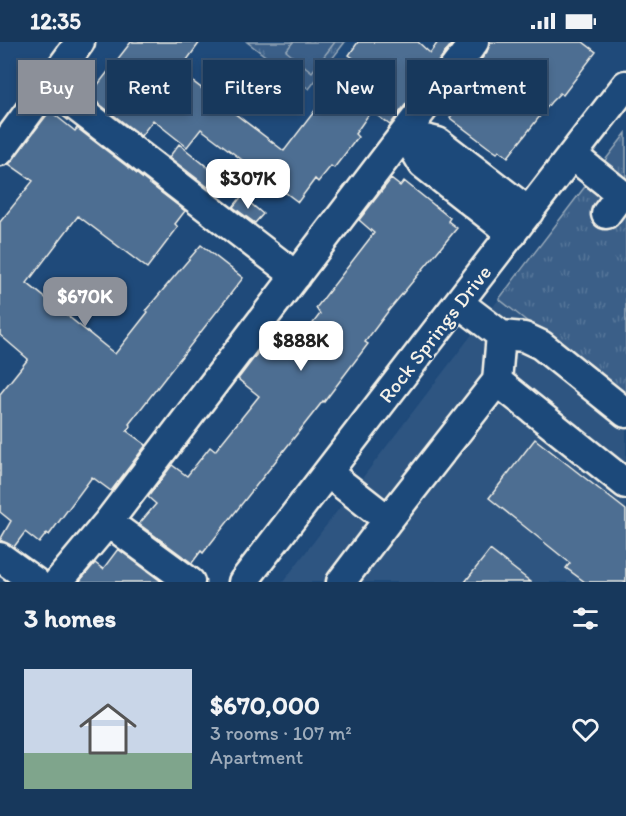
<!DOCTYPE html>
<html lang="en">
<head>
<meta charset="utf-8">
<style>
	body { margin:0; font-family:Itim,sans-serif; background:#244365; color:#f1f3f6; height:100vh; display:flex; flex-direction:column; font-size:22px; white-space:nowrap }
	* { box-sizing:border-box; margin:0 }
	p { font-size:20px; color:#9eacbb }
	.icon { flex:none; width:33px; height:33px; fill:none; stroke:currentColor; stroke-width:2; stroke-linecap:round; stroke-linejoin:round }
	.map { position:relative; height:540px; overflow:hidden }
	.side { display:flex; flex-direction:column; background:#17385c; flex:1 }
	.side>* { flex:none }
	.guide { position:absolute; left:18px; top:18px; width:591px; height:54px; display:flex; gap:12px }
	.price { position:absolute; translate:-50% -51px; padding:0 14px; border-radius:12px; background:#fff; color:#222; font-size:20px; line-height:39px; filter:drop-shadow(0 2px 3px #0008) }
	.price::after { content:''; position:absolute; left:50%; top:36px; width:18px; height:14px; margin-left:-9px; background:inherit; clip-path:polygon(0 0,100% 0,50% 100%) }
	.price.current { background:#8c9099; color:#fff }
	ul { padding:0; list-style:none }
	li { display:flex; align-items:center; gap:18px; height:150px; padding:0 24px }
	li span { display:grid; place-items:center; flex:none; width:168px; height:120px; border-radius:0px; color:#555 }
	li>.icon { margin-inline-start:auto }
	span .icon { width:72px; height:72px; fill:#fffc; stroke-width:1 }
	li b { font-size:26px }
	h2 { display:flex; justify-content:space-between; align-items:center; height:72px; padding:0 24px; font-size:26px }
	.chip { padding:0 21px; border-radius:0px; background:#17385c; box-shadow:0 3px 9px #0003,0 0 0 2px #365272; font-size:21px; line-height:54px }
	.chip.current { background:#8c9099; color:#fff }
	.status { display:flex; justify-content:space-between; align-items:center; height:42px; padding:0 30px; background:#17385c; direction:ltr }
	.status svg { height:16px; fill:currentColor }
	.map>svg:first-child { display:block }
</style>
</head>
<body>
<div class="status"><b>12:35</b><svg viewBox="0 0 49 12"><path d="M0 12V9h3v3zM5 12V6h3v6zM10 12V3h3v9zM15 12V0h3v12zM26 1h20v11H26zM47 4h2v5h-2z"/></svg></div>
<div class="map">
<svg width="626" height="540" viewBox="0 0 626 540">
	<defs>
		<pattern id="park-tufts" width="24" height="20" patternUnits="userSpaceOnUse" patternTransform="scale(1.5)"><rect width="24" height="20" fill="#3a5f88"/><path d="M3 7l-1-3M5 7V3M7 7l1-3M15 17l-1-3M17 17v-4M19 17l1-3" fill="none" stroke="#577699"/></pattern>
	</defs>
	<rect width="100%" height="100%" fill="#1f4a7a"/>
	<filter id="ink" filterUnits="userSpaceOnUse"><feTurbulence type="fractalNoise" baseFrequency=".0167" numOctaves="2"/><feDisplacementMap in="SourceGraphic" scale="12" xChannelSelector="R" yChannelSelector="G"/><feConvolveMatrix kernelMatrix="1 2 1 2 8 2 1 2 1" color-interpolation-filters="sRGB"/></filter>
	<g filter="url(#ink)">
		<path fill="#2d5581" d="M 499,257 L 626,358 L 626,540 L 283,540 Z"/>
		<path fill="url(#park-tufts)" stroke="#97a8b8" stroke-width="1.5" d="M 247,0 L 345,0 L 309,47 Z
			M 626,91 L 626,358 L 499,257 Z"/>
		<path fill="#3a5f88" stroke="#97a8b8" stroke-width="1.5" d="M 293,0 L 335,0 L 312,30 L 286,9 Z"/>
		<path fill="#4d6e92" stroke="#f4f1e8" stroke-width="1.5" d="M 131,0 L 200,0 L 179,29 L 284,109 L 326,54 L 334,61 L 354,33 L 345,27 L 353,16 L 349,13 L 358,0 L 418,0 L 430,11 L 438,0 L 453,0 L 390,83 L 371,69 L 355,92 L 358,95 L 334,126 L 331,124 L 318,140 L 315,137 L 298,160 L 201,87 L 187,105 L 153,78 L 141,94 L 89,54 Z
			M 490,0 L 583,0 L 596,10 L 563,53 L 560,51 L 551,60 L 508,115 L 499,108 L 497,111 L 488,105 L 450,76 L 452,73 L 444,66 L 487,10 Z
			M 50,69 L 75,89 L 77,86 L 185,169 L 175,182 L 178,185 L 147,226 L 78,174 L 27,241 L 115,312 L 148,270 L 146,268 L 201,203 L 243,236 L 129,382 L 131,384 L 127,389 L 146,403 L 111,449 L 92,435 L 49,493 L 47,491 L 39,501 L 25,490 L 14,505 L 0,498 L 11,479 L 0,470 L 0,352 L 28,317 L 0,293 L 0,180 L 33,139 L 9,122 Z
			M 179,102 L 217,133 L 208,145 L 169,115 Z
			M 391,137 L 400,144 L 404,139 L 450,176 L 448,179 L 457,186 L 389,268 L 365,300 L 368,302 L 324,360 L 323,359 L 203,511 L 201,509 L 192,521 L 139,482 L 156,462 L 148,455 L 172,423 L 187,434 L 210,405 L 215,409 L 259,354 L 238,337 L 276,287 L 296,304 L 320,272 L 316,266 L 374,191 L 359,178 Z
			M 242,154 L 263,172 L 255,181 L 233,165 Z
			M 535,397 L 626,468 L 626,540 L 585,540 L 566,526 L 570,521 L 489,456 Z
			M 118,507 L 162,540 L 79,540 L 95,521 L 103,527 Z
			M 490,508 L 531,540 L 465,540 Z"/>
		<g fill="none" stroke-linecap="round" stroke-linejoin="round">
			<defs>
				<path id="minor" d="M 48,43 L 296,234
					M 405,92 L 438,100 L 529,170
					M 405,92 L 423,122 L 512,192
					M 0,109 L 80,0
					M 572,113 L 621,152 L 606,172
					M 459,261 L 501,293 L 524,295 L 541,303 L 626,371
					M 497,339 L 626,442
					M 328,431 L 388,478 L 341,540
					M 388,478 L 497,339 L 501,293
					M 108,480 L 474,0
					M 0,515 L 35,540
					M 58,540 L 108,480 L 190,540
					M 243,540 L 626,43"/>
			</defs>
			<use href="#minor" stroke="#f4f1e8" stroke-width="33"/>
			<use href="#minor" stroke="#1f4a7a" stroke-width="28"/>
		</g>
	</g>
	<g text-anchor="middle" stroke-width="4.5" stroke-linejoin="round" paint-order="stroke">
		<g font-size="21" fill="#f4f1e8" stroke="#1f4a7a">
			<text transform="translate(435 292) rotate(-52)" y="7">Rock Springs Drive</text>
		</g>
	</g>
</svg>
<b class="price" style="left:248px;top:168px">$307K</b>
<b class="price current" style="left:85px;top:286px">$670K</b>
<b class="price" style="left:301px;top:330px">$888K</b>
<div class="guide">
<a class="chip current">Buy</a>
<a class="chip">Rent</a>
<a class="chip">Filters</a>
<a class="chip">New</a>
<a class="chip">Apartment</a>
</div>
</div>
<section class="side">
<h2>3 homes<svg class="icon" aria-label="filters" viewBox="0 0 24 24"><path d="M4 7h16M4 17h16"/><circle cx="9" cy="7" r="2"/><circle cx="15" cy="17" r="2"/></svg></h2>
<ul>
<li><span style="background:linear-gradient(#c9d6e8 70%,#7fa58c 0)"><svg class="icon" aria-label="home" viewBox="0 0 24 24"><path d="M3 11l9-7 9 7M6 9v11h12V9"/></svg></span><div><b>$670,000</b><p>3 rooms · 107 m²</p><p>Apartment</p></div><svg class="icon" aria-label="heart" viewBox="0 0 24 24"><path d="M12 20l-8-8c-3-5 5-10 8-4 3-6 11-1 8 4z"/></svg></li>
</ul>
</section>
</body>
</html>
